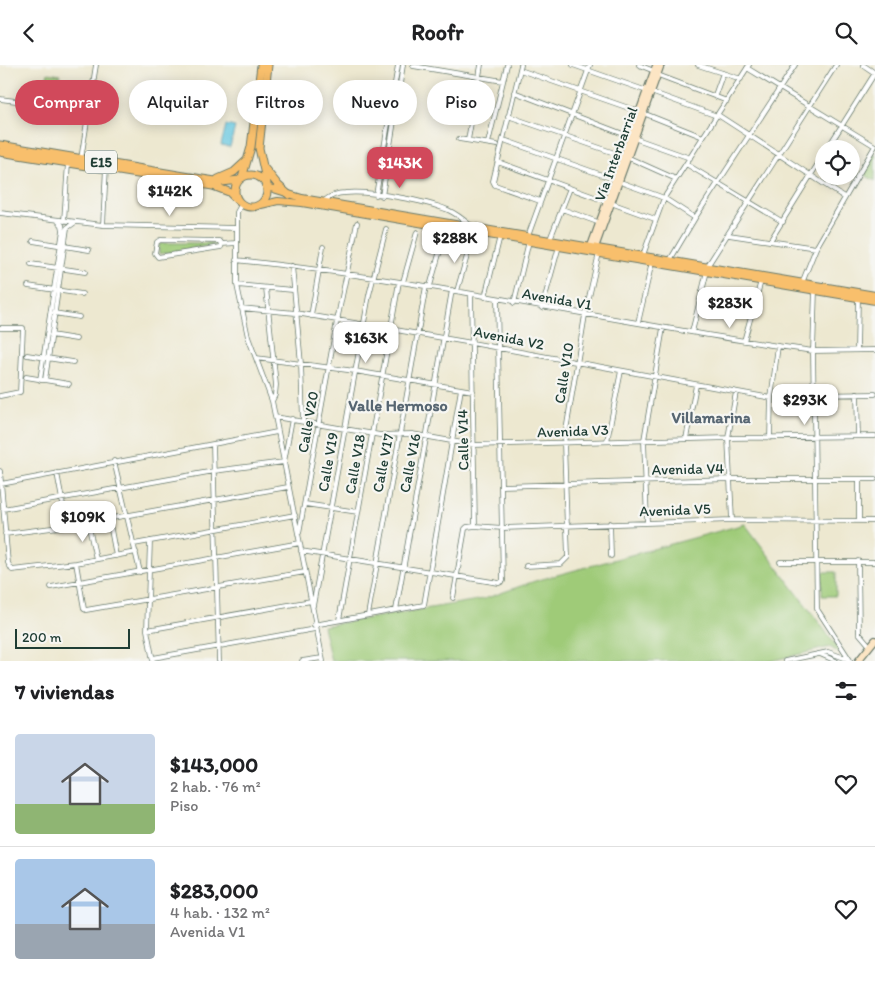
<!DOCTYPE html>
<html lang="es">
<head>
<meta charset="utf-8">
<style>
	body { margin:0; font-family:Itim,sans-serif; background:#f6f6f6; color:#202124; height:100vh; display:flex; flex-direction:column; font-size:19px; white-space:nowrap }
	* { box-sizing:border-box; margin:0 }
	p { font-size:16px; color:#757577 }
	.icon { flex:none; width:28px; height:28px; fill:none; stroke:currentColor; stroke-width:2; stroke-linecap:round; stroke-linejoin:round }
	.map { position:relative; height:596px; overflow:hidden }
	.drawer { display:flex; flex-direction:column; background:#fff; flex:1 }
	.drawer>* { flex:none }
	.banner { position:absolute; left:15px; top:15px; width:500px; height:45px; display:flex; gap:10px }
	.buttons { position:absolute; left:815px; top:75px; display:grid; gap:10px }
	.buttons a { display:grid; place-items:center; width:45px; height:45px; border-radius:50%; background:#fff; box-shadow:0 2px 12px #0003; font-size:25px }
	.scale { position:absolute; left:15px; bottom:12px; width:115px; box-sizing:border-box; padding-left:5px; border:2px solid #1f3d34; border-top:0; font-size:14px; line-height:18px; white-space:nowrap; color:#1f3d34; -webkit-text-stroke:4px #f6f6f2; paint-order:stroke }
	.price { position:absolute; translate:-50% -42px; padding:0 11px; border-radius:10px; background:#fff; color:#222; font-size:16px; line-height:32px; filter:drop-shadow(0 1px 2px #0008) }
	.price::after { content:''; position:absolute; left:50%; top:30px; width:15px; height:11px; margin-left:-8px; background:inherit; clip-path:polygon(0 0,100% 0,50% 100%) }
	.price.on { background:#d1495b; color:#fff }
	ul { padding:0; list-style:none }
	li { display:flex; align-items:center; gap:15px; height:125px; padding:0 15px }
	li+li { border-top:1px solid #e0e0e0 }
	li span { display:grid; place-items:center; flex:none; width:140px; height:100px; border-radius:5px; color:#555 }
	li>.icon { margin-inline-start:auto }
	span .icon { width:60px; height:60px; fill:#fffc; stroke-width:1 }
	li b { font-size:21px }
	h2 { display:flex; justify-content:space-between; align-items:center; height:60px; padding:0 15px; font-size:21px }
	.chip { padding:0 18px; border-radius:22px; background:#fff; box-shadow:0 2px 12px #0003; font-size:18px; line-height:45px }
	.chip.on { background:#d1495b; color:#fff }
	header { display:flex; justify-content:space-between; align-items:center; height:65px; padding:0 15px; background:#fff; font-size:22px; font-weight:700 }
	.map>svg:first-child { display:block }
</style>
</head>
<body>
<header><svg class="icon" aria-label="back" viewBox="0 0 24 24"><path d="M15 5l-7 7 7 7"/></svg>Roofr<svg class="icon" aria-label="search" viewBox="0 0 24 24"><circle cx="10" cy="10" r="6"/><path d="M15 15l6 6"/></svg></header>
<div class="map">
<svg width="875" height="596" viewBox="0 0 875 596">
	<rect width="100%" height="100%" fill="#f6f6f2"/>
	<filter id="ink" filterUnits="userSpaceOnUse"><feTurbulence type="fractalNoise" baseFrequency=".02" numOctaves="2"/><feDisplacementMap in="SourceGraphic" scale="10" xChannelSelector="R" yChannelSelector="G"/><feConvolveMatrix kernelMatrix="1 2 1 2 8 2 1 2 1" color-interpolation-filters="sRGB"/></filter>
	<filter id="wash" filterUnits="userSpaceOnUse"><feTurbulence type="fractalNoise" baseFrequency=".0096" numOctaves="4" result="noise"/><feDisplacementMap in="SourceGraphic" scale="20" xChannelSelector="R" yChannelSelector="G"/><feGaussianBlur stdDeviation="1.12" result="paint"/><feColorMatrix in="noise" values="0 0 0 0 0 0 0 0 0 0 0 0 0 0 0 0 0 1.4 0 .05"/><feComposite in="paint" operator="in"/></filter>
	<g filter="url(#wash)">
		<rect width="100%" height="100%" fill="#ede8d0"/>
		<path fill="#9fcb78" stroke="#5f8456" d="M 48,8 L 60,10 L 57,32 L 42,30 L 44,12 L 47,12 Z
			M 875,88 L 875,116 L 863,109 Z
			M 162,178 L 219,178 L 219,179 L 159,189 L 159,180 Z
			M 745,459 L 844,591 L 830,582 L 771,596 L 331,596 L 323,561 L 484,534 L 535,516 Z
			M 822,507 L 836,507 L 836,531 L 822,531 Z"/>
		<path fill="#61c5df" stroke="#40818a" d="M 226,60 L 235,62 L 230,82 L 221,80 Z"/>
	</g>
	<g filter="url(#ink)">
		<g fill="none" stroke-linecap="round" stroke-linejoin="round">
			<defs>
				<path id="street" d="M 521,0 L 493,116 L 495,120 L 540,136
					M 573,0 L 647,26
					M 639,0 L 654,6
					M 698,0 L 741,14
					M 863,0 L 875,8
					M 413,1 L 503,16
					M 747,3 L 875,81
					M 520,5 L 643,48 L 703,72
					M 658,10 L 727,36
					M 514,27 L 631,72
					M 651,27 L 717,51
					M 715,30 L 723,8
					M 0,34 L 88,45
					M 718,50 L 844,132
					M 508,51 L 623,91
					M 634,73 L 690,93
					M 459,74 L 497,80
					M 468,75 L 481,0
					M 504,75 L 616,115
					M 488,78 L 507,0
					M 827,84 L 875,8
					M 627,92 L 676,114
					M 81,94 L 96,0
					M 498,97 L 655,154
					M 686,99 L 783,157
					M 623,118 L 664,133 L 695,153 L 670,195
					M 376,130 L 398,0
					M 382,131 L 403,0
					M 324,136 C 330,131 337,128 345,128 C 368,125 427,136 448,145 C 457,149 463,154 470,160
					M 241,140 L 237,147 L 237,220 L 248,272 L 272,336 L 323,596
					M 562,144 L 600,158
					M 0,148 L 103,160 L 237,163
					M 695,153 L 795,0
					M 64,156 L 68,98
					M 103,160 L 106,102
					M 729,170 L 816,183
					M 528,171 L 590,0
					M 550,174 L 570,123
					M 160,175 L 220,176 L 222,179 L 221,182 L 158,192 L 155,188 L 157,177 Z
					M 33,176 L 89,185
					M 770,176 L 824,89
					M 222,179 L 236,178
					M 643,190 L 664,133 L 749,0
					M 236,195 C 418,214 597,254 778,281 L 813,286 L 875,285
					M 31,199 L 85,207
					M 708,200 L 836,0
					M 292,201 L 301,299 L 303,356
					M 403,217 L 417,167
					M 802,218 L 816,183 L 875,81
					M 237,220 L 293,225
					M 28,221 L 82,229
					M 430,221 L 443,175
					M 266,223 L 276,320 L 275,330 L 272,336
					M 815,225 L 813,286 L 817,544 L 850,595
					M 457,226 L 471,177
					M 485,232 L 500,171
					M 514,238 L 529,176
					M 241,243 L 296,248 L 472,278 L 771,333
					M 542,243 L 559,181
					M 54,248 L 79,252
					M 311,251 L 323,182
					M 638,258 L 652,197
					M 0,263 L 23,263 L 20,327 L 0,331
					M 692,267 L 707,206
					M 51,270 L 76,274
					M 744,276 L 761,216
					M 857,285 L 858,233
					M 27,290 L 73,297
					M 256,293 L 355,306 L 473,326
					M 26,312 L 69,319
					M 40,315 L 63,165 L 62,160 L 58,156
					M 45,315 L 67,163 L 74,158
					M 857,329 L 858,371
					M 814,330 L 875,329
					M 275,352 L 380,370 L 412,369 L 474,380 L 728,373 L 875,371
					M 770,373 L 771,333 L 778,281
					M 686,374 L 696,320
					M 607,376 L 621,306
					M 114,396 L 140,507
					M 0,406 L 8,498 L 12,505 L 76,498 L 136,487
					M 57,408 L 67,461
					M 859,414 L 859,456
					M 1,419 L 213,379
					M 502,421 L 730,414 L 875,414
					M 305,439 L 358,447
					M 3,444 L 214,406 L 284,397 L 292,354
					M 109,454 L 116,491
					M 732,455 L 728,373 L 736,327
					M 647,457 L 644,375 L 663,263
					M 88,458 L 96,494
					M 610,458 L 611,491
					M 475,461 L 503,463 L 732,455 L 875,456
					M 299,468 L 337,256 L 357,158
					M 5,469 L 67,461 L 288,422
					M 150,476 L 147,565 L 153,596
					M 134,479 L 295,450
					M 301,486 L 499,518 L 503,516 L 497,234
					M 858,496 L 859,568 L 870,581
					M 780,497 L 875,497
					M 76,498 L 84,544 L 86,545 L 305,507
					M 526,501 L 561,499 L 568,492 L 564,378 L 585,250 L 599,188
					M 51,522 L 300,478
					M 453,533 L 465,464 L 467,462 L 475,461 L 471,229
					M 313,541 L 369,230 L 386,164
					M 396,545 L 452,225
					M 368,550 L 426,221
					M 339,555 L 399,217
					M 314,560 L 424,540 L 461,324
					M 147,565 L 311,536
					M 820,589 L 836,596
					M 153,593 L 315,564
					M 219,596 L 213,379 L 277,367
					M 302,596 L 322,593
					M 785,596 L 828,587 L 850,595"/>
				<path id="secondary" d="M 589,186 L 656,0
					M 594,186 L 661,0
					M 858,596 L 875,575"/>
				<path id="primary" d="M 267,122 L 302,133 L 875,230
					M 261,140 L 278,136 L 302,138 L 875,236"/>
				<path id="highway" d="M 0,80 L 202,114 L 222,117 L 239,115
					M 0,87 L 213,121 L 229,127 L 236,134
					M 265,104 L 278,120 L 289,130
					M235 126a16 16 0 1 1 32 0a16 16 0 1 1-32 0Z
					M 242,113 L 251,82 L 261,0
					M 218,114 L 234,107 L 246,96
					M 267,119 L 259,83 L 268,0"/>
			</defs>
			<use href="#street" stroke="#67796b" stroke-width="5.5"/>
			<use href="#secondary" stroke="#67796b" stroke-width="8"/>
			<use href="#primary" stroke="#67796b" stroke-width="8"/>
			<use href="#highway" stroke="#67796b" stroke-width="9"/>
			<use href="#street" stroke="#fff" stroke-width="4"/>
			<use href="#secondary" stroke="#fce5c4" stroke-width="5.5"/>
			<use href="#primary" stroke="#f8bf6c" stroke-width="6"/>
			<use href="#highway" stroke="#f8bf6c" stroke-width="7"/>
		</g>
	</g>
	<g text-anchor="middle" stroke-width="4.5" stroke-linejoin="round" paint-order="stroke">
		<rect fill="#f6f6f2" stroke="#60746d" stroke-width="1" x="85" y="85.5" width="32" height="23" rx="4"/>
		<g font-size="14" font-weight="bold" fill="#1f3d34">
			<text x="101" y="102">E15</text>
		</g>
		<g font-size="15" fill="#1f3d34" stroke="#f6f6f2">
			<text transform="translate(616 89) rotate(-70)" y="5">Vía Interbarrial</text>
			<text transform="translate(557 234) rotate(10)" y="5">Avenida V1</text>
			<text transform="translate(509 273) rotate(11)" y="5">Avenida V2</text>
			<text transform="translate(564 308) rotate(-81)" y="5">Calle V10</text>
			<text transform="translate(308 357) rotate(-80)" y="5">Calle V20</text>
			<text transform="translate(573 366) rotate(-2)" y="5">Avenida V3</text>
			<text transform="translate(463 375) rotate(-91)" y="5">Calle V14</text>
			<text transform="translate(328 397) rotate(-80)" y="5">Calle V19</text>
			<text transform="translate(383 398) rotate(-79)" y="5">Calle V17</text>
			<text transform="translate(410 398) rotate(-79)" y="5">Calle V16</text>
			<text transform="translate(355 399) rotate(-80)" y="5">Calle V18</text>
			<text transform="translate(688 404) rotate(-1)" y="5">Avenida V4</text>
			<text transform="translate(675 445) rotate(-2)" y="5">Avenida V5</text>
		</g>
		<g font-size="16" font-weight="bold" fill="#576672" stroke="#f6f6f2">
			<text x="398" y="346">Valle Hermoso</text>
			<text x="711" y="358">Villamarina</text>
		</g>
	</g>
</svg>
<div class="buttons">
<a><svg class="icon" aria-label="locate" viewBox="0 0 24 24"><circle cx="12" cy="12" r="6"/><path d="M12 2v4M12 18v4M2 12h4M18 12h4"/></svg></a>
</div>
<div class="scale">200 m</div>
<b class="price on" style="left:400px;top:124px">$143K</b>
<b class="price" style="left:170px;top:152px">$142K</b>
<b class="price" style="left:455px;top:199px">$288K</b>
<b class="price" style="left:730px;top:264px">$283K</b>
<b class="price" style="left:366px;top:299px">$163K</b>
<b class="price" style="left:805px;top:361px">$293K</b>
<b class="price" style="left:83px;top:478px">$109K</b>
<div class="banner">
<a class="chip on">Comprar</a>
<a class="chip">Alquilar</a>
<a class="chip">Filtros</a>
<a class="chip">Nuevo</a>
<a class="chip">Piso</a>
</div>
</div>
<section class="drawer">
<h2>7 viviendas<svg class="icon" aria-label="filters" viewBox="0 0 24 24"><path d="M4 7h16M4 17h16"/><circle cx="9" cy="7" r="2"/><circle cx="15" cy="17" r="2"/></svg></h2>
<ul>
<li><span style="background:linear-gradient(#c9d6e8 70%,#8fb573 0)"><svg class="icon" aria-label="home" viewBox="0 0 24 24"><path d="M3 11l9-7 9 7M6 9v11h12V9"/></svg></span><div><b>$143,000</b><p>2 hab. · 76 m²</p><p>Piso</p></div><svg class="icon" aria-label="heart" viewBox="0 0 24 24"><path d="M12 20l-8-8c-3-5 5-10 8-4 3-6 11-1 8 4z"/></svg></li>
<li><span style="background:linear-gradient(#a9c7e8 65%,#9aa5b1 0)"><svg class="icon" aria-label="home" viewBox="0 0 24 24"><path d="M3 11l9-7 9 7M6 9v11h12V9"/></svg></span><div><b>$283,000</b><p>4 hab. · 132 m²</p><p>Avenida V1</p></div><svg class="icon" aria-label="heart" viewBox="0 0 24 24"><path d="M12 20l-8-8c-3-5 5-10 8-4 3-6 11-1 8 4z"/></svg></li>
</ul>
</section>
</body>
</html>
